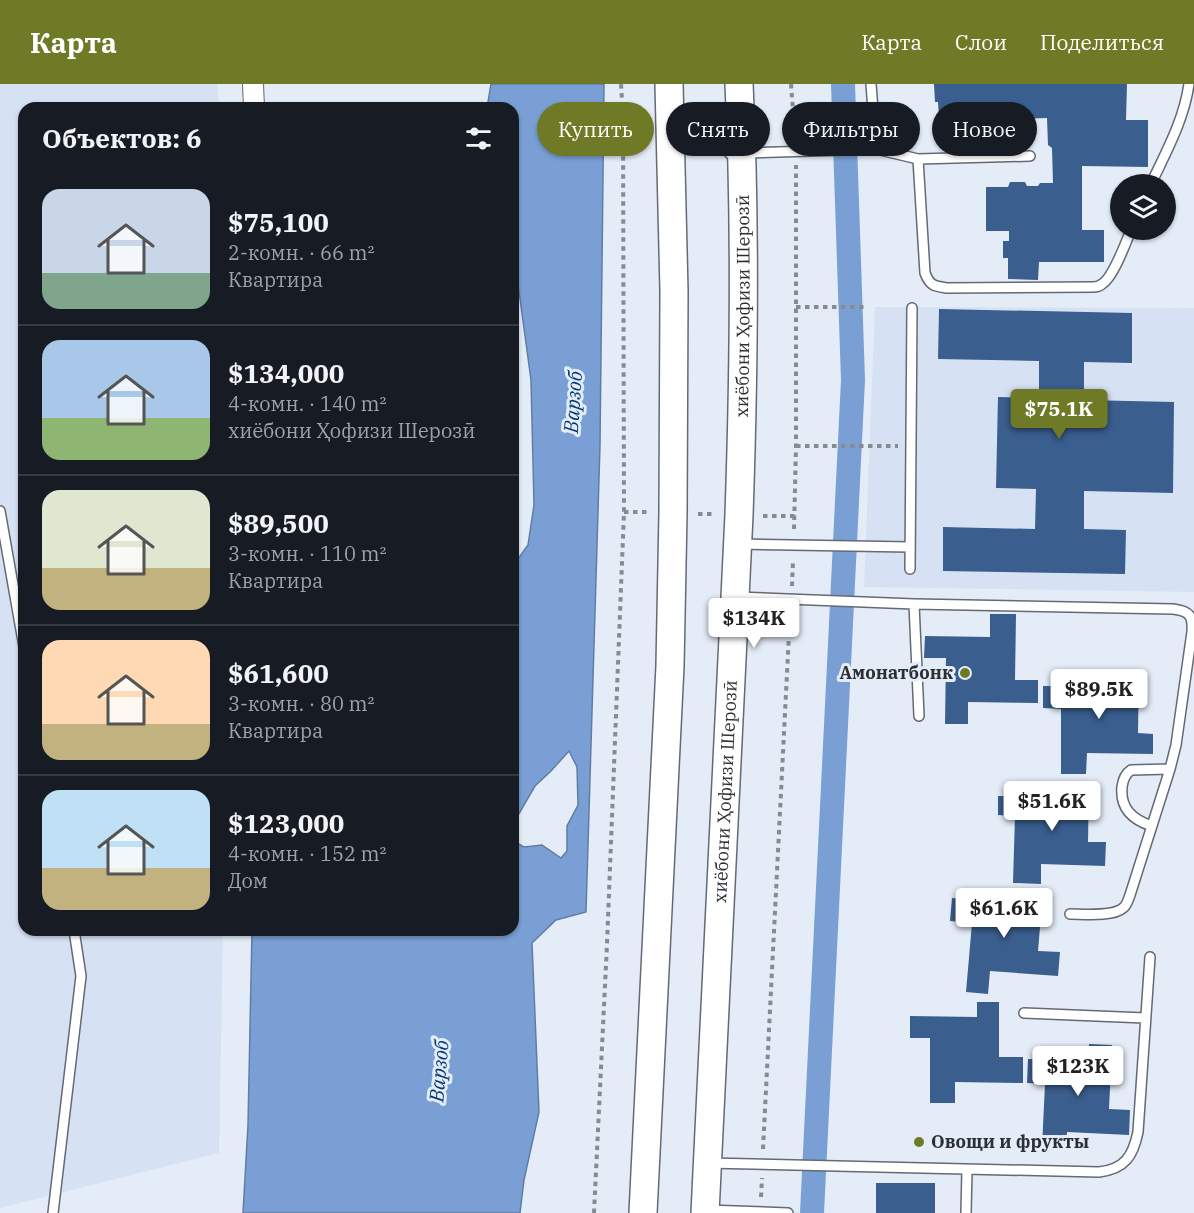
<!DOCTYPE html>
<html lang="ru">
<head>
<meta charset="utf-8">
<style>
	body { margin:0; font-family:"IBM Plex Serif",serif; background:#20242c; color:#f1f3f6; height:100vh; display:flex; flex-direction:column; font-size:22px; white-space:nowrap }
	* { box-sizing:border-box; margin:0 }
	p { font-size:20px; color:#9ea1a6 }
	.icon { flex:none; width:33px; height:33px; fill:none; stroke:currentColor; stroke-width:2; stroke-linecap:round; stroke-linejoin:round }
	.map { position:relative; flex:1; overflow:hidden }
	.drawer { position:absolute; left:18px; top:18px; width:501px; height:834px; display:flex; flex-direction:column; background:#171b24; border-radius:18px; box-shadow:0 2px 4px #0004 }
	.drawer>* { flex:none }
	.guide { position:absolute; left:537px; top:18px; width:567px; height:54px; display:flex; gap:12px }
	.tools { position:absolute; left:1110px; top:90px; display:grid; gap:12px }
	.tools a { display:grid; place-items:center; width:66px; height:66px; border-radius:50%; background:#171b24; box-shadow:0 2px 4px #0004; font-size:30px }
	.price { position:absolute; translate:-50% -51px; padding:0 14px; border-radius:6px; background:#fff; color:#222; font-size:20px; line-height:39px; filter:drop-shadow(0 2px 3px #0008) }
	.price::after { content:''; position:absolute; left:50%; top:36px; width:18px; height:14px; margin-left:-9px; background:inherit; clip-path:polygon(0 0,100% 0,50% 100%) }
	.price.on { background:#6f7a26; color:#fff }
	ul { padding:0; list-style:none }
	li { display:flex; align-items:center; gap:18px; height:150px; padding:0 24px }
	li+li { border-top:2px solid #363941 }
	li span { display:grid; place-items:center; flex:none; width:168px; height:120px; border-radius:18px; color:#555 }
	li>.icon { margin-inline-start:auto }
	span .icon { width:72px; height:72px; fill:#fffc; stroke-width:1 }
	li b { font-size:26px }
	h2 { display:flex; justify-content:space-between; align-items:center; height:72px; padding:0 24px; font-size:26px }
	.chip { padding:0 21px; border-radius:27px; background:#171b24; box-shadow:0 2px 4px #0004; font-size:21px; line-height:54px }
	.chip.on { background:#6f7a26; color:#fff }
	header { display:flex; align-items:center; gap:36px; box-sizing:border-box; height:84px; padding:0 30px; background:#6f7a26; color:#fff }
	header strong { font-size:28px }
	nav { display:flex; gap:33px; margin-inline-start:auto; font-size:21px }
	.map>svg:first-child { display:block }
</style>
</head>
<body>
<header>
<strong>Карта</strong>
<nav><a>Карта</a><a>Слои</a><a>Поделиться</a></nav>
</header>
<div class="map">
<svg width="1194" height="1129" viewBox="0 0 1194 1129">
	<rect width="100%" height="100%" fill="#e4ecf7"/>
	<path fill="#d6e2f4" d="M 0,0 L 217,0 L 219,24 L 24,24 L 24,846 L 223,846 L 219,1069 L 0,1124 Z
		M 875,223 L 1194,224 L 1194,508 L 864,503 Z"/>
	<path fill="#799fd4" stroke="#627da4" stroke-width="1.5" d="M 491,0 L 604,0 L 600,361 L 586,828 L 556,836 L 532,859 L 539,1028 L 524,1096 L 520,1129 L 243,1129 L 248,1041 L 252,846 L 513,846 L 513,757 L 524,763 L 542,761 L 561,774 L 567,767 L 567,742 L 578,721 L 577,683 L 569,667 L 551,687 L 535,702 L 517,733 L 513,745 L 513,482 L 528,461 L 534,421 L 531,296 L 513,163 L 513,24 L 487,24 Z"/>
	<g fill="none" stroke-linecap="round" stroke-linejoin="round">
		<path stroke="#799fd4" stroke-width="24" d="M 812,1129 L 853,296 L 843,0"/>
	</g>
	<path fill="#3a5e8e" d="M 934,0 L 1127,0 L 1126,36 L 1148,36 L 1148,83 L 1082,82 L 1082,146 L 1104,146 L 1104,178 L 1039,178 L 1038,196 L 1008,195 L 1008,174 L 1003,174 L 1003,157 L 1009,157 L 1009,147 L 986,147 L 986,103 L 1008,103 L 1010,98 L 1025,98 L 1027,102 L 1038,102 L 1040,99 L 1053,99 L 1052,64 L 1048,61 L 1047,34 L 978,36 L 978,50 L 940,51 L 938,18 L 935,18 Z
		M 939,225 L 1132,229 L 1132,279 L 1084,278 L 1084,316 L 1174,318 L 1173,409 L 1084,407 L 1084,445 L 1126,446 L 1125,490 L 943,487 L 943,443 L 1035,445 L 1036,405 L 996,404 L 998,313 L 1039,314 L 1039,277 L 938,275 Z
		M 990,530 L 1016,530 L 1015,596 L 1038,596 L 1038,619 L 968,618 L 968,640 L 945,640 L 946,574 L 924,574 L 925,552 L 990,553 Z
		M 1111,585 L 1139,585 L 1138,649 L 1153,650 L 1153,670 L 1087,669 L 1086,690 L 1061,690 L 1061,625 L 1043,624 L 1043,602 L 1111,603 Z
		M 1066,697 L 1089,697 L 1088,758 L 1106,758 L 1105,782 L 1041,780 L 1041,800 L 1013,799 L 1015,732 L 998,731 L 998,712 L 1066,713 Z
		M 1018,806 L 1043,808 L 1038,867 L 1060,868 L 1058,892 L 990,887 L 988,910 L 966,908 L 972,839 L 950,837 L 952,814 L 1017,820 Z
		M 977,918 L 999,918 L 999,973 L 1023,973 L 1023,999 L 955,998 L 955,1019 L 930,1019 L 930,954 L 910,954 L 910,932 L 977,933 Z
		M 1089,960 L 1112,961 L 1109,1025 L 1130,1026 L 1129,1051 L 1067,1048 L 1066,1064 L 1042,1063 L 1045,1000 L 1027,999 L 1028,975 L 1088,977 Z
		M 876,1099 L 935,1099 L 935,1129 L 876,1129 Z"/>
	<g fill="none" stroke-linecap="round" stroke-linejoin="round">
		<defs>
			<path id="lane" d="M 871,0 L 876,65
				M 744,69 L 876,65 L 918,75 L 925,189 C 930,202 934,202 947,204 L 1093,203 C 1096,203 1100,202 1102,200 C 1113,194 1126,158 1131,146
				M 918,75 L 1030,72
				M 1151,100 C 1166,68 1184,36 1189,0
				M 0,427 L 24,563
				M 739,460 L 910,463
				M 910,485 L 912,224
				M 737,513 L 914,520 L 1173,525 C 1190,527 1193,532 1192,548 L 1176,661 L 1170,685 L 1130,811 C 1128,816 1127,821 1123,824 C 1113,833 1083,830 1070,830
				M 914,520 L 919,632
				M 1152,742 C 1133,736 1120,725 1122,703 C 1123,695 1125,690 1131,686 L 1170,685
				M 1024,929 L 1145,934
				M 708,1079 L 1099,1088 C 1125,1085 1133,1072 1138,1048 L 1150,873
				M 707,1126 L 788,1129
				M 53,1129 L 81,892 L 74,846
				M 966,1129 L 967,1086"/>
			<path id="street" d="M 253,0 L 254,24"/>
			<g id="secondary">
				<path d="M 671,62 C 697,44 721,45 742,69"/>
				<path d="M 643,1129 L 670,582 L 673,429 L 674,207 L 669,0"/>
				<path id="s1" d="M 705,1129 L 739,431 C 744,287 746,144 739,0"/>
			</g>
		</defs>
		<use href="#lane" stroke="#636a73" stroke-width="12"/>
		<use href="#street" stroke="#636a73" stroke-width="22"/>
		<use href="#secondary" stroke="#636a73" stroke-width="30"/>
		<path stroke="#868b92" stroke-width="4" stroke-dasharray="4.5 4.5" stroke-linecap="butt" d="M 791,0 L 795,52
			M 796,223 L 867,223
			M 796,362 L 898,362
			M 624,428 L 647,428
			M 698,430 L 714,430
			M 763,432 L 795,432
			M 794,445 L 796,362 L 796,81
			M 792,502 L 793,477
			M 763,1065 L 790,530
			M 761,1113 L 762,1094
			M 594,1129 L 607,860 L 624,428 L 623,31 L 621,0"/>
		<use href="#lane" stroke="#fff" stroke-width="9"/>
		<use href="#street" stroke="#fff" stroke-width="20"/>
		<use href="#secondary" stroke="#fff" stroke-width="27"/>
	</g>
	<g fill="#6f7a26" stroke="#e4ecf7" stroke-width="2">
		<circle cx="965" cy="589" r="6"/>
		<circle cx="919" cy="1058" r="6"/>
	</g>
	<g text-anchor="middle" stroke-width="6" stroke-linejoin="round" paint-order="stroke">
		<g font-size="18" fill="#2c2f33" stroke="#e4ecf7">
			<text dy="6" stroke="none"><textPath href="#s1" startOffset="908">хиёбони Ҳофизи Шерозӣ</textPath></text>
			<text dy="6" stroke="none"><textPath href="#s1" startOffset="422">хиёбони Ҳофизи Шерозӣ</textPath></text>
		</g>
		<g font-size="18" font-weight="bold" fill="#2c2f33" stroke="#e4ecf7" text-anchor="end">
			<text x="953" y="595">Амонатбонк</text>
			<text x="931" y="1064" text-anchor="start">Овощи и фрукты</text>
		</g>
		<g font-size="20" font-style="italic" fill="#013876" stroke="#e4ecf7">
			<text transform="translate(573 318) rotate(-86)" y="7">Варзоб</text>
			<text transform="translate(439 987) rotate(-85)" y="7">Варзоб</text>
		</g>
	</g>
</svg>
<div class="tools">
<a><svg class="icon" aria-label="layers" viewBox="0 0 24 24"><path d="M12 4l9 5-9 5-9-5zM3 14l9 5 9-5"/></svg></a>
</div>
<b class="price on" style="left:1059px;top:356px">$75.1K</b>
<b class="price" style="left:754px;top:565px">$134K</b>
<b class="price" style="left:1099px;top:636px">$89.5K</b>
<b class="price" style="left:1052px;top:748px">$51.6K</b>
<b class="price" style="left:1004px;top:855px">$61.6K</b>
<b class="price" style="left:1078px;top:1013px">$123K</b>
<div class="guide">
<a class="chip on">Купить</a>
<a class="chip">Снять</a>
<a class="chip">Фильтры</a>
<a class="chip">Новое</a>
</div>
<section class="drawer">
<h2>Объектов: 6<svg class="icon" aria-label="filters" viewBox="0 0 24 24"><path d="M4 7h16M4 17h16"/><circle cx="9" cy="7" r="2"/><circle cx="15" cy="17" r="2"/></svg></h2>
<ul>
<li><span style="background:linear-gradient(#c9d6e8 70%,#7fa58c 0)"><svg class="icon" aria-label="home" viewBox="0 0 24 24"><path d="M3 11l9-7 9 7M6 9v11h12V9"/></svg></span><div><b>$75,100</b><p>2-комн. · 66 m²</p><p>Квартира</p></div></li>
<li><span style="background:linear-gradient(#a9c7e8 65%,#8fb573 0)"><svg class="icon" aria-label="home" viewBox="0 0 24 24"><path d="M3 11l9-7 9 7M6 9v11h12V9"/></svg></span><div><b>$134,000</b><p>4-комн. · 140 m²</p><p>хиёбони Ҳофизи Шерозӣ</p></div></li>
<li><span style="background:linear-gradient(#dfe7d0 65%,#c2b280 0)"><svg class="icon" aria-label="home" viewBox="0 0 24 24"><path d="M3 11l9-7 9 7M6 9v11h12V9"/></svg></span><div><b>$89,500</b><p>3-комн. · 110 m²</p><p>Квартира</p></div></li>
<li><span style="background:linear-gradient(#ffd9b3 70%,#c2b280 0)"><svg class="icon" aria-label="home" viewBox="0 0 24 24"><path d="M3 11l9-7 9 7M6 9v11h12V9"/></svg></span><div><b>$61,600</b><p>3-комн. · 80 m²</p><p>Квартира</p></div></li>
<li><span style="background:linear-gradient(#bfe0f5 65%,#c2b280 0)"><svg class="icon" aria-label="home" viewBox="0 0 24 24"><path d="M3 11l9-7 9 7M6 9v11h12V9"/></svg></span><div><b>$123,000</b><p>4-комн. · 152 m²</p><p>Дом</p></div></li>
</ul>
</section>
</div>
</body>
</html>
